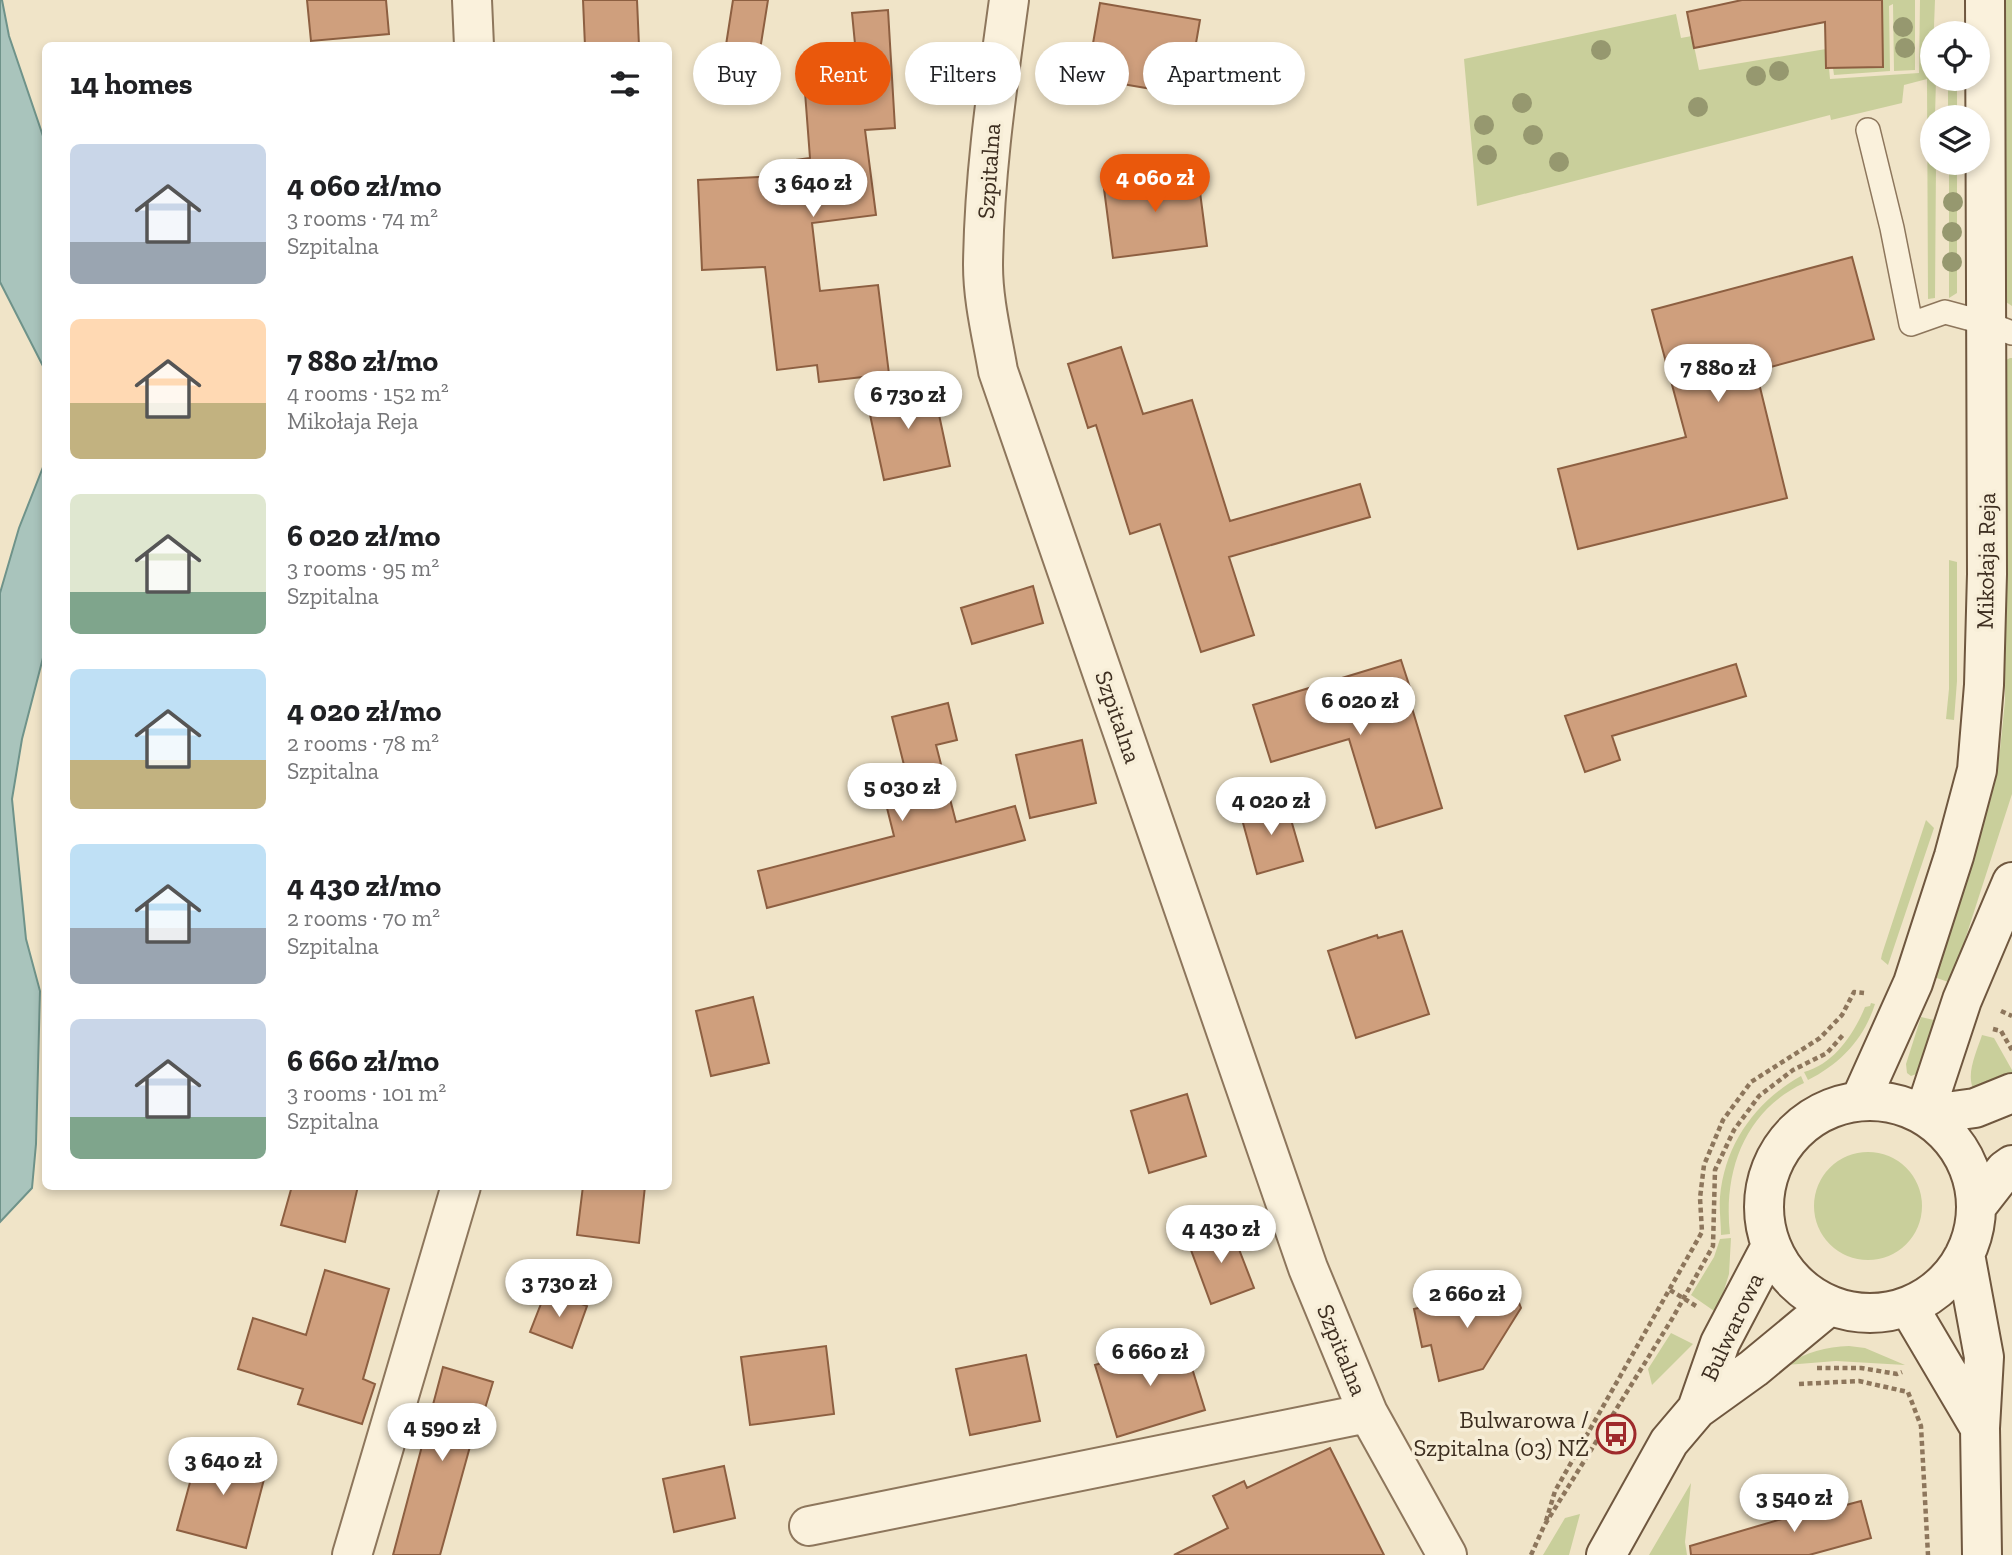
<!DOCTYPE html>
<html lang="en">
<head>
<meta charset="utf-8">
<style>
	body { margin:0; font-family:"Zilla Slab",serif; background:#f6f6f6; color:#202124; height:100vh; display:flex; flex-direction:column; font-size:26px; white-space:nowrap }
	* { box-sizing:border-box; margin:0 }
	p { font-size:23px; color:#757577 }
	.icon { flex:none; width:38px; height:38px; fill:none; stroke:currentColor; stroke-width:2; stroke-linecap:round; stroke-linejoin:round }
	.map { position:relative; flex:1; overflow:hidden }
	.drawer { position:absolute; left:42px; top:42px; width:630px; height:1148px; display:flex; flex-direction:column; background:#fff; border-radius:10px; box-shadow:0 4px 10px #0003 }
	.drawer>* { flex:none }
	.guide { position:absolute; left:693px; top:42px; width:665px; height:63px; display:flex; gap:14px }
	.controls { position:absolute; left:1920px; top:21px; display:grid; gap:14px }
	.controls a { display:grid; place-items:center; width:70px; height:70px; border-radius:50%; background:#fff; box-shadow:0 4px 10px #0003; font-size:35px }
	.price { position:absolute; translate:-50% -60px; padding:0 16px; border-radius:24px; background:#fff; color:#222; font-size:23px; line-height:46px; filter:drop-shadow(0 2px 4px #0008) }
	.price::after { content:''; position:absolute; left:50%; top:42px; width:21px; height:16px; margin-left:-10px; background:inherit; clip-path:polygon(0 0,100% 0,50% 100%) }
	.price.active { background:#ea580c; color:#fff }
	ul { padding:0; list-style:none }
	li { display:flex; align-items:center; gap:21px; height:175px; padding:0 28px }
	li span { display:grid; place-items:center; flex:none; width:196px; height:140px; border-radius:10px; color:#555 }
	li>.icon { margin-inline-start:auto }
	span .icon { width:84px; height:84px; fill:#fffc; stroke-width:1 }
	li b { font-size:30px }
	h2 { display:flex; justify-content:space-between; align-items:center; height:84px; padding:0 28px; font-size:30px }
	.tag { padding:0 24px; border-radius:32px; background:#fff; box-shadow:0 4px 10px #0003; font-size:24px; line-height:63px }
	.tag.active { background:#ea580c; color:#fff }
	.map>svg:first-child { display:block }
</style>
</head>
<body>
<div class="map">
<svg width="2012" height="1555" viewBox="0 0 2012 1555">
	<rect width="100%" height="100%" fill="#f0e4c8"/>
	<path fill="#c9cf9b" d="M 1882,0 L 1915,0 L 1915,70 L 1894,71 L 1893,4 L 1889,6 L 1890,71 L 1834,75 L 1833,68 L 1883,67 Z
		M 1920,0 L 1935,0 L 1932,79 L 1936,79 L 1935,117 L 1932,117 L 1932,163 L 1936,163 L 1935,298 L 1928,299 L 1927,79 L 1904,85 L 1902,103 L 1831,120 L 1830,115 L 1477,206 L 1464,59 L 1676,14 L 1681,38 L 1692,36 L 1699,70 L 1826,49 L 1826,68 L 1829,68 L 1830,79 L 1919,73 Z
		M 2005,0 L 2012,0 L 2012,306 L 2006,302 Z
		M 1948,79 L 1957,79 L 1957,117 L 1948,117 Z
		M 1949,163 L 1957,163 L 1957,293 L 1949,298 Z
		M 2010,358 L 2012,358 L 2012,794 L 1951,983 L 1934,977 L 1991,798 L 2000,750 L 2005,701 L 2006,360 Z
		M 1949,560 L 1957,562 L 1957,681 L 1954,720 L 1946,719 L 1949,689 Z
		M 1926,820 L 1934,828 L 1888,965 L 1881,959 L 1882,954 Z
		M 1871,1003 L 1875,1004 C 1864,1039 1840,1064 1808,1080 L 1804,1072 C 1834,1064 1854,1034 1865,1007 L 1870,1006 Z
		M 1921,1017 L 1938,1021 L 1919,1073 L 1911,1076 L 1907,1073 L 1906,1064 Z
		M 1982,1035 L 1994,1038 L 2012,1070 L 2012,1077 L 1974,1090 C 1965,1075 1977,1051 1982,1035 Z
		M 1801,1076 L 1804,1083 C 1744,1111 1723,1172 1730,1234 L 1721,1235 C 1721,1222 1719,1209 1720,1197 C 1725,1144 1755,1102 1801,1076 Z
		M1814 1206a54 54 0 1 1 108 0a54 54 0 1 1-108 0Z
		M 1731,1238 L 1729,1274 L 1717,1313 L 1691,1295 L 1714,1257 L 1720,1239 Z
		M 1671,1333 L 1693,1344 L 1652,1385 L 1648,1369 Z
		M 1849,1346 L 1865,1348 L 1905,1365 L 1836,1361 L 1786,1365 C 1806,1352 1826,1347 1849,1346 Z
		M 1691,1483 L 1685,1542 L 1687,1555 L 1649,1555 Z
		M 1580,1514 L 1569,1555 L 1543,1555 L 1565,1518 Z"/>
	<path fill="#a9c4bc" stroke="#6f938a" stroke-width="2" d="M 0,0 L 2,0 L 9,36 L 45,142 L 45,370 L 0,282 Z
		M 45,462 L 45,650 L 22,739 L 12,799 L 26,939 L 40,991 L 36,1144 L 32,1188 L 0,1222 L 0,593 L 19,528 Z"/>
	<path fill="#cf9f7d" stroke="#8d5f41" stroke-width="2" d="M 307,0 L 386,0 L 389,34 L 311,41 Z
		M 583,0 L 637,0 L 639,46 L 585,46 Z
		M 733,0 L 768,0 L 760,50 L 726,45 Z
		M 1742,0 L 1882,0 L 1883,67 L 1826,68 L 1825,22 L 1694,48 L 1687,12 Z
		M 1100,3 L 1200,20 L 1187,95 L 1087,78 Z
		M 888,10 L 895,128 L 865,130 L 876,215 L 812,223 L 820,291 L 878,285 L 889,374 L 819,382 L 817,365 L 777,370 L 765,267 L 702,270 L 698,180 L 781,176 L 780,162 L 810,158 L 804,79 L 858,75 L 852,13 Z
		M 1197,169 L 1207,246 L 1113,258 L 1103,181 Z
		M 1852,257 L 1874,339 L 1756,371 L 1787,498 L 1578,549 L 1558,469 L 1686,437 L 1652,310 Z
		M 1121,347 L 1143,414 L 1192,400 L 1230,521 L 1360,484 L 1370,517 L 1229,557 L 1254,635 L 1201,652 L 1160,524 L 1130,534 L 1096,425 L 1088,428 L 1068,364 Z
		M 932,382 L 950,466 L 884,480 L 866,396 Z
		M 1033,586 L 1043,623 L 972,644 L 961,608 Z
		M 1401,660 L 1413,697 L 1409,698 L 1442,808 L 1376,828 L 1349,739 L 1271,762 L 1253,705 Z
		M 1736,664 L 1746,696 L 1612,736 L 1620,760 L 1585,772 L 1565,716 Z
		M 948,703 L 957,740 L 936,745 L 956,822 L 1015,806 L 1025,840 L 767,908 L 758,871 L 894,836 L 882,788 L 908,781 L 892,717 Z
		M 1082,740 L 1096,803 L 1030,818 L 1016,755 Z
		M 1285,799 L 1303,861 L 1257,874 L 1240,812 Z
		M 1402,931 L 1429,1014 L 1356,1038 L 1328,951 L 1377,935 L 1378,938 Z
		M 753,997 L 769,1063 L 711,1076 L 696,1011 Z
		M 1187,1094 L 1206,1156 L 1149,1173 L 1131,1111 Z
		M 292,1186 L 358,1186 L 345,1242 L 281,1225 Z
		M 583,1186 L 645,1186 L 639,1243 L 577,1235 Z
		M 1230,1226 L 1254,1288 L 1211,1304 L 1188,1242 Z
		M 325,1270 L 389,1289 L 363,1379 L 375,1384 L 362,1424 L 298,1404 L 303,1389 L 238,1369 L 253,1318 L 306,1335 Z
		M 1512,1285 L 1521,1308 L 1483,1369 L 1439,1381 L 1431,1345 L 1422,1347 L 1414,1309 Z
		M 546,1291 L 587,1306 L 572,1348 L 530,1332 Z
		M 1183,1339 L 1205,1410 L 1117,1437 L 1095,1365 Z
		M 826,1346 L 834,1414 L 750,1425 L 741,1357 Z
		M 1026,1355 L 1040,1421 L 970,1435 L 956,1369 Z
		M 443,1367 L 493,1382 L 483,1415 L 479,1414 L 440,1555 L 393,1555 Z
		M 200,1446 L 268,1464 L 246,1548 L 177,1530 Z
		M 1330,1448 L 1384,1555 L 1174,1555 L 1228,1528 L 1213,1496 L 1244,1481 L 1247,1488 Z
		M 724,1466 L 735,1518 L 674,1532 L 663,1479 Z
		M 1861,1501 L 1871,1538 L 1809,1555 L 1691,1555 L 1690,1546 L 1826,1506 L 1827,1510 Z"/>
	<g fill="none" stroke-linecap="round" stroke-linejoin="round">
		<defs>
			<path id="lane" d="M 1868,130 L 1892,228 L 1911,324 L 1945,312 L 1986,323 L 2012,333"/>
			<path id="street" d="M 472,0 L 474,46
				M 1009,0 C 997,88 984,176 983,265 C 983,301 992,336 998,371 L 1308,1268 L 1368,1413 L 1447,1555
				M 809,1526 L 1368,1413
				M 352,1555 L 461,1186"/>
			<path id="secondary" d="M 1860,1101 L 1913,983 L 1954,856 L 1977,770 L 1984,685 L 1987,574 L 1985,0
				M1764 1207a106 106 0 1 1 212 0a106 106 0 1 1-212 0Z
				M 1924,1115 L 1962,1000 L 2012,882
				M 1924,1115 L 1975,1108 L 2012,1093
				M 1976,1207 L 2005,1170 L 2012,1165
				M 1965,1254 L 1984,1357 L 1980,1428 L 1982,1555
				M 1908,1306 L 1980,1428
				M 1697,1409 L 1720,1343 L 1771,1246
				M 1606,1555 L 1669,1442 L 1697,1409 L 1754,1368 L 1830,1305"/>
		</defs>
		<use href="#lane" stroke="#8d765c" stroke-width="26"/>
		<use href="#street" stroke="#8d765c" stroke-width="42"/>
		<use href="#secondary" stroke="#6f573f" stroke-width="42"/>
		<path stroke="#8d765c" stroke-width="4.5" stroke-dasharray="5 3.5" stroke-linecap="butt" d="M 2001,1011 L 2012,1016
			M 1993,1029 L 2001,1031 L 2012,1050
			M 1670,1290 L 1696,1306
			M 1817,1368 L 1861,1368 L 1897,1374 L 1902,1372
			M 1799,1384 L 1859,1381 L 1908,1392 L 1921,1426 L 1928,1555
			M 1546,1521 L 1555,1491 L 1702,1232 L 1700,1198 L 1704,1165 L 1723,1120 L 1751,1082 L 1820,1038 L 1842,1015 L 1854,992 L 1864,993
			M 1531,1555 L 1544,1526 L 1672,1319 L 1713,1246 L 1715,1170 L 1734,1130 L 1759,1096 L 1793,1070 L 1827,1053 L 1843,1035"/>
		<use href="#lane" stroke="#faf1dc" stroke-width="23"/>
		<use href="#street" stroke="#faf1dc" stroke-width="38"/>
		<use href="#secondary" stroke="#faf1dc" stroke-width="38"/>
	</g>
	<g fill="#96986f">
		<circle cx="1903" cy="27" r="10"/>
		<circle cx="1905" cy="48" r="10"/>
		<circle cx="1601" cy="50" r="10"/>
		<circle cx="1779" cy="71" r="10"/>
		<circle cx="1756" cy="76" r="10"/>
		<circle cx="1522" cy="103" r="10"/>
		<circle cx="1698" cy="107" r="10"/>
		<circle cx="1484" cy="125" r="10"/>
		<circle cx="1533" cy="135" r="10"/>
		<circle cx="1487" cy="155" r="10"/>
		<circle cx="1559" cy="162" r="10"/>
		<circle cx="1953" cy="202" r="10"/>
		<circle cx="1952" cy="232" r="10"/>
		<circle cx="1952" cy="262" r="10"/>
	</g>
	<defs>
		<symbol id="bus-ring" viewBox="-11 -11 22 22"><circle r="9.5" fill="#f7eed8" stroke="#9e2a2b" stroke-width="1.5"/><path d="M-5-6H5V4H4V6H2V4H-2V6H-4V4H-5ZM-3.5-4V0h7V-4ZM-3.5 1.2v1.5H-2V1.2ZM2 1.2v1.5H3.5V1.2Z" fill="#9e2a2b"/></symbol>
	</defs>
	<g fill-rule="evenodd">
		<use href="#bus-ring" x="1594" y="1412" width="44" height="44"/>
	</g>
	<g text-anchor="middle" stroke-width="7" stroke-linejoin="round" paint-order="stroke">
		<g font-size="24" fill="#3d2e20" stroke="#f7eed8">
			<text transform="translate(989 171) rotate(-86)" y="8">Szpitalna</text>
			<text transform="translate(1986 561) rotate(-89)" y="8">Mikołaja Reja</text>
			<text transform="translate(1118 717) rotate(71)" y="8">Szpitalna</text>
			<text transform="translate(1732 1327) rotate(-65)" y="8">Bulwarowa</text>
			<text transform="translate(1342 1350) rotate(68)" y="8">Szpitalna</text>
		</g>
		<g font-size="24" fill="#3d2e20" stroke="#f7eed8" text-anchor="end">
			<text x="1589" y="1428">Bulwarowa /<tspan x="1589" dy="28">Szpitalna (03) NŻ</tspan></text>
		</g>
	</g>
</svg>
<div class="controls">
<a><svg class="icon" aria-label="locate" viewBox="0 0 24 24"><circle cx="12" cy="12" r="6"/><path d="M12 2v4M12 18v4M2 12h4M18 12h4"/></svg></a>
<a><svg class="icon" aria-label="layers" viewBox="0 0 24 24"><path d="M12 4l9 5-9 5-9-5zM3 14l9 5 9-5"/></svg></a>
</div>
<b class="price active" style="left:1155px;top:214px">4 060 zł</b>
<b class="price" style="left:813px;top:219px">3 640 zł</b>
<b class="price" style="left:1718px;top:404px">7 880 zł</b>
<b class="price" style="left:908px;top:431px">6 730 zł</b>
<b class="price" style="left:1360px;top:737px">6 020 zł</b>
<b class="price" style="left:902px;top:823px">5 030 zł</b>
<b class="price" style="left:1271px;top:837px">4 020 zł</b>
<b class="price" style="left:1221px;top:1265px">4 430 zł</b>
<b class="price" style="left:559px;top:1319px">3 730 zł</b>
<b class="price" style="left:1467px;top:1330px">2 660 zł</b>
<b class="price" style="left:1150px;top:1388px">6 660 zł</b>
<b class="price" style="left:442px;top:1463px">4 590 zł</b>
<b class="price" style="left:223px;top:1497px">3 640 zł</b>
<b class="price" style="left:1794px;top:1534px">3 540 zł</b>
<div class="guide">
<a class="tag">Buy</a>
<a class="tag active">Rent</a>
<a class="tag">Filters</a>
<a class="tag">New</a>
<a class="tag">Apartment</a>
</div>
<section class="drawer">
<h2>14 homes<svg class="icon" aria-label="filters" viewBox="0 0 24 24"><path d="M4 7h16M4 17h16"/><circle cx="9" cy="7" r="2"/><circle cx="15" cy="17" r="2"/></svg></h2>
<ul>
<li><span style="background:linear-gradient(#c9d6e8 70%,#9aa5b1 0)"><svg class="icon" aria-label="home" viewBox="0 0 24 24"><path d="M3 11l9-7 9 7M6 9v11h12V9"/></svg></span><div><b>4 060 zł/mo</b><p>3 rooms · 74 m²</p><p>Szpitalna</p></div></li>
<li><span style="background:linear-gradient(#ffd9b3 60%,#c2b280 0)"><svg class="icon" aria-label="home" viewBox="0 0 24 24"><path d="M3 11l9-7 9 7M6 9v11h12V9"/></svg></span><div><b>7 880 zł/mo</b><p>4 rooms · 152 m²</p><p>Mikołaja Reja</p></div></li>
<li><span style="background:linear-gradient(#dfe7d0 70%,#7fa58c 0)"><svg class="icon" aria-label="home" viewBox="0 0 24 24"><path d="M3 11l9-7 9 7M6 9v11h12V9"/></svg></span><div><b>6 020 zł/mo</b><p>3 rooms · 95 m²</p><p>Szpitalna</p></div></li>
<li><span style="background:linear-gradient(#bfe0f5 65%,#c2b280 0)"><svg class="icon" aria-label="home" viewBox="0 0 24 24"><path d="M3 11l9-7 9 7M6 9v11h12V9"/></svg></span><div><b>4 020 zł/mo</b><p>2 rooms · 78 m²</p><p>Szpitalna</p></div></li>
<li><span style="background:linear-gradient(#bfe0f5 60%,#9aa5b1 0)"><svg class="icon" aria-label="home" viewBox="0 0 24 24"><path d="M3 11l9-7 9 7M6 9v11h12V9"/></svg></span><div><b>4 430 zł/mo</b><p>2 rooms · 70 m²</p><p>Szpitalna</p></div></li>
<li><span style="background:linear-gradient(#c9d6e8 70%,#7fa58c 0)"><svg class="icon" aria-label="home" viewBox="0 0 24 24"><path d="M3 11l9-7 9 7M6 9v11h12V9"/></svg></span><div><b>6 660 zł/mo</b><p>3 rooms · 101 m²</p><p>Szpitalna</p></div></li>
</ul>
</section>
</div>
</body>
</html>
